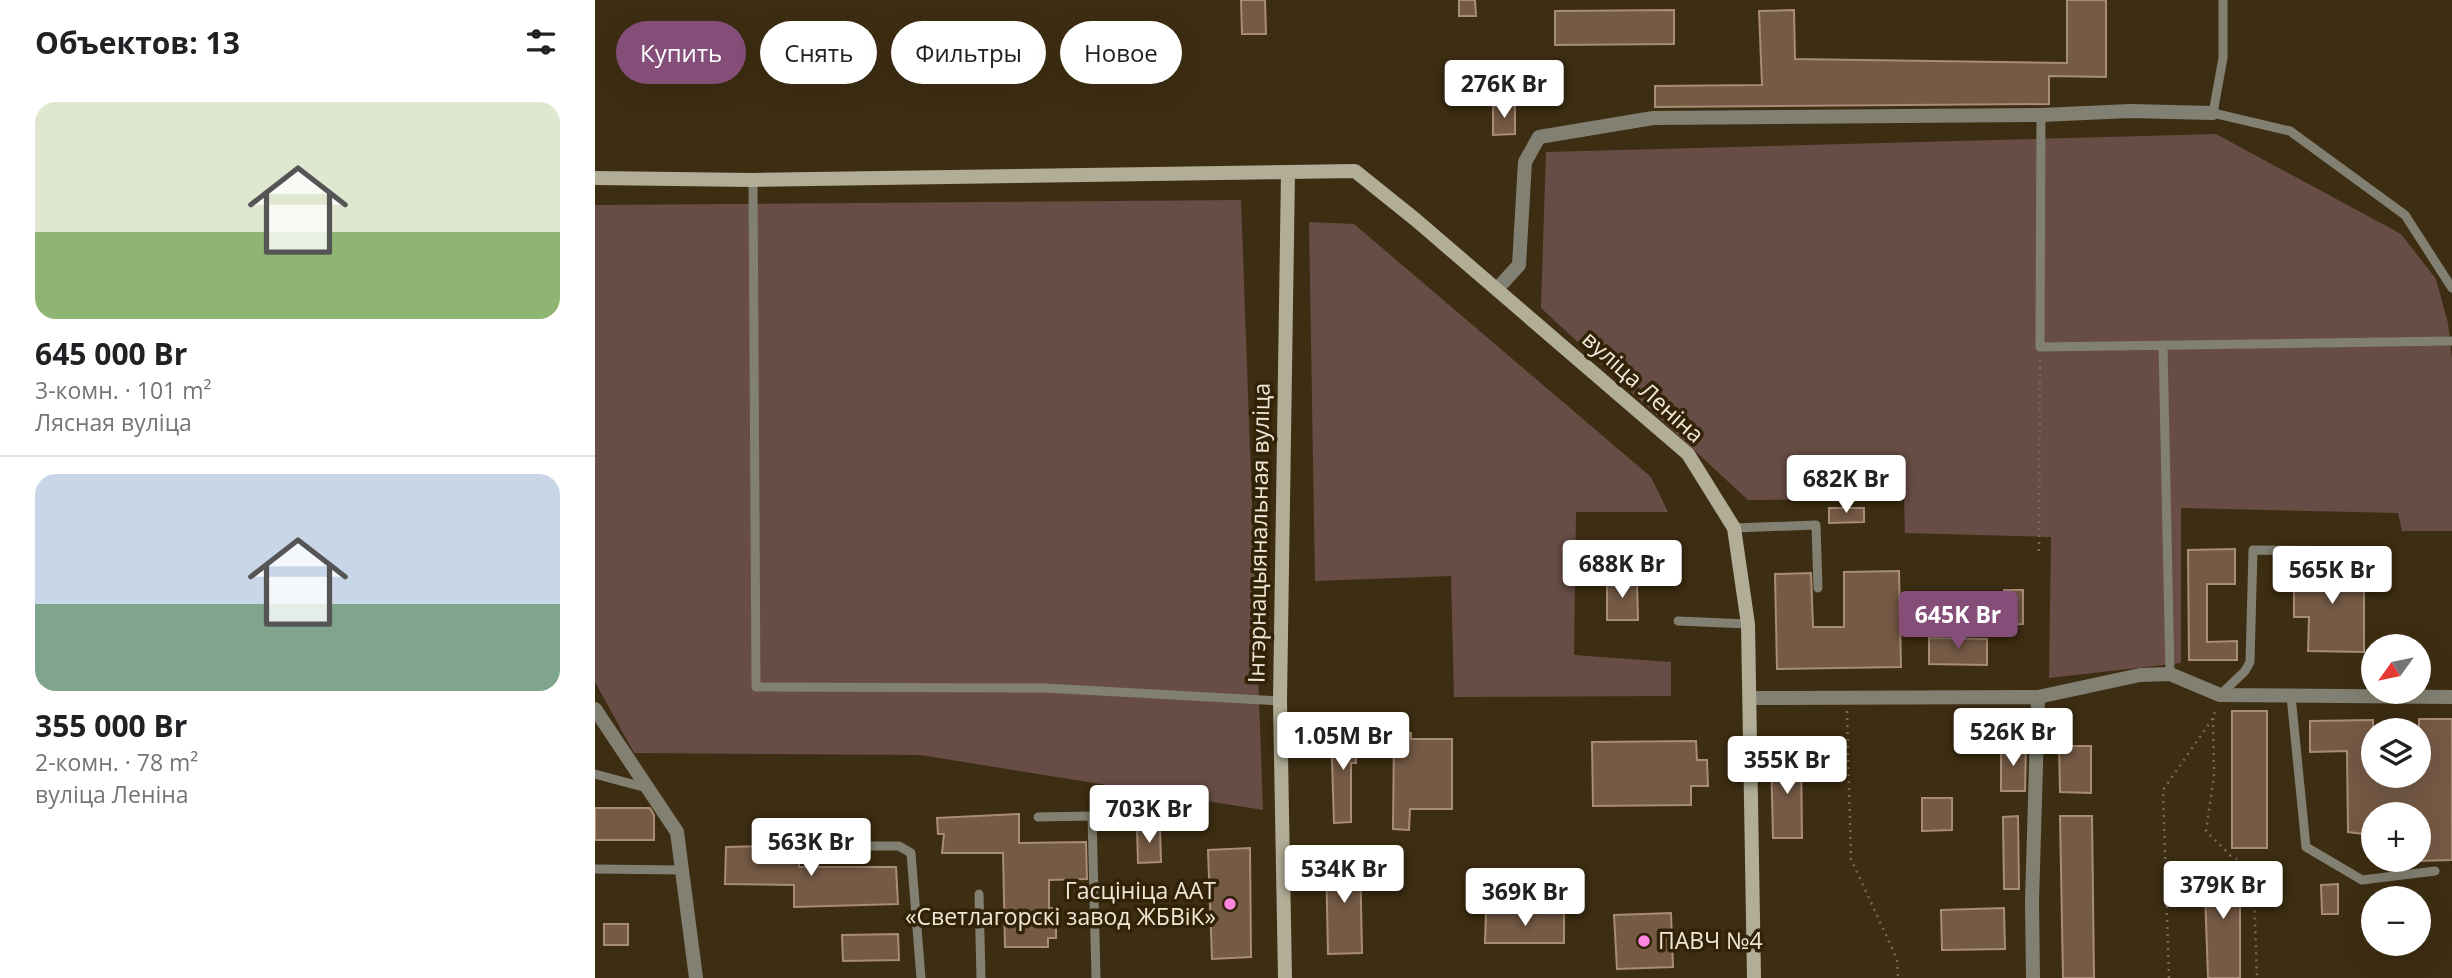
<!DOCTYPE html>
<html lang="ru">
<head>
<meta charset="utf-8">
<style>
	body { margin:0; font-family:"Open Sans",sans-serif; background:#f2f2f2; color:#202124; height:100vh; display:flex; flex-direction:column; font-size:26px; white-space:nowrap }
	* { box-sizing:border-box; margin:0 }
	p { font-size:23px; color:#757577 }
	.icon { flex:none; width:38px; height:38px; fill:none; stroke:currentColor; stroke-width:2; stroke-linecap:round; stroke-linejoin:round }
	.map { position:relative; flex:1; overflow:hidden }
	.details { display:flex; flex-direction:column; background:#fff; width:595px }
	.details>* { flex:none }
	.guide { position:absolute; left:21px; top:21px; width:665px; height:63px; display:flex; gap:14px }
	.needle { width:46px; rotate:237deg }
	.fabs { position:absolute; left:1766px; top:634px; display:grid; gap:14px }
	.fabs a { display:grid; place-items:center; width:70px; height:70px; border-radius:50%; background:#fff; box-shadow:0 7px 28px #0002; font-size:35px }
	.price { position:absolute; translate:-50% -60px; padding:0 16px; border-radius:7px; background:#fff; color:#222; font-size:23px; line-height:46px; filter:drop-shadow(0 2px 4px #0008) }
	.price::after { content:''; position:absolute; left:50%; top:42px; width:21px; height:16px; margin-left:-10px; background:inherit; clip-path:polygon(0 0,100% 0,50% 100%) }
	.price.active { background:#844e78; color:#fff }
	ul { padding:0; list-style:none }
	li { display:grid; align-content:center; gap:14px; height:371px; padding:0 35px }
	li+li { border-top:2px solid #e0e0e0 }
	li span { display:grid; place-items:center; height:217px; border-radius:21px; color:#555 }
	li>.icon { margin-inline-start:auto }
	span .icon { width:126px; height:126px; fill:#fffc; stroke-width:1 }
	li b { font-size:30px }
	h2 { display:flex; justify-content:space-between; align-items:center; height:84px; padding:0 35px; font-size:30px }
	.chip { padding:0 24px; border-radius:32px; background:#fff; box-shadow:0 7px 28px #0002; font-size:24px; line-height:63px }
	.chip.active { background:#844e78; color:#fff }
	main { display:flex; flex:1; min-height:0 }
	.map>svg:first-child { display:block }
</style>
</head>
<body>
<main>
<section class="details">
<h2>Объектов: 13<svg class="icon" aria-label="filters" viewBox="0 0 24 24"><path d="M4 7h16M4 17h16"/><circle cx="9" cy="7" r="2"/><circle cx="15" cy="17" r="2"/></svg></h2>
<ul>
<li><span style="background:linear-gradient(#dfe7d0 60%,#8fb573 0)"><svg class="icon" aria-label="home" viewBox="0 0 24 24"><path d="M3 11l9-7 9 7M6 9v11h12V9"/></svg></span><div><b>645 000 Br</b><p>3-комн. · 101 m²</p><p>Лясная вуліца</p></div></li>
<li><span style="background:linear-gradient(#c9d6e8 60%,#7fa58c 0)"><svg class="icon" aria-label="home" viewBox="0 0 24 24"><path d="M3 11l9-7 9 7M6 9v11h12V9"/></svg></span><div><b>355 000 Br</b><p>2-комн. · 78 m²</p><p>вуліца Леніна</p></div></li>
</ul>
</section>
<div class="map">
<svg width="1857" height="978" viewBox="0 0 1857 978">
	<rect width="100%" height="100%" fill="#3d2d12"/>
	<path fill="#674d45" d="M 1621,134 L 1806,234 L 1841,279 L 1853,323 L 1857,359 L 1857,531 L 1807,531 L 1803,513 L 1586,508 L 1586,663 L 1454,678 L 1456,537 L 1310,533 L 1309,499 L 1153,500 L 946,308 L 951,152 Z
		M 646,200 L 668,810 L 325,755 L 39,753 L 0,682 L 0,205 Z
		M 714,222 L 759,224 L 1056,477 L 1073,512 L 981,512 L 979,655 L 1076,662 L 1076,696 L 859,697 L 856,576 L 720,581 Z"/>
	<path fill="#755a45" stroke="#a98c76" stroke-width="2" d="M 646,0 L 670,0 L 671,34 L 647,34 Z
		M 864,0 L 880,0 L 881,16 L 864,16 Z
		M 1472,0 L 1511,0 L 1511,77 L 1454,76 L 1454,104 L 1060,107 L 1060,86 L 1167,85 L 1164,11 L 1199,10 L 1200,59 L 1472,63 Z
		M 1079,10 L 1079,44 L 960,45 L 960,11 Z
		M 898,106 L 920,106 L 920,134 L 898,135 Z
		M 1234,508 L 1269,508 L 1269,522 L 1234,523 Z
		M 1640,549 L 1640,584 L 1612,584 L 1612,642 L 1642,641 L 1642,660 L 1594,660 L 1593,550 Z
		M 1699,566 L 1769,566 L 1769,652 L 1713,651 L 1714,617 L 1699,617 Z
		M 1304,571 L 1306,667 L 1182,669 L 1180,574 L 1216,573 L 1218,627 L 1249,627 L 1249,572 Z
		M 1012,580 L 1042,580 L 1043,620 L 1012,620 Z
		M 1409,590 L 1428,590 L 1428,624 L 1409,625 Z
		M 1334,638 L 1392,639 L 1392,665 L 1334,664 Z
		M 1637,711 L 1672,711 L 1672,848 L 1637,848 Z
		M 1824,719 L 1857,719 L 1857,860 L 1824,861 L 1824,814 L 1778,814 L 1778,835 L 1753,832 L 1752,751 L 1715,752 L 1715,721 L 1778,720 L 1778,775 L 1824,775 Z
		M 736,728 L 760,728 L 761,763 L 756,763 L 756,822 L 739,823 Z
		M 799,733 L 816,733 L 816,739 L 857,739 L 857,809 L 815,809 L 814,830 L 798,829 Z
		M 1101,741 L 1102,760 L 1112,760 L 1113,786 L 1096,786 L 1096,805 L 998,806 L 997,742 Z
		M 1406,744 L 1431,745 L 1430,791 L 1406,791 Z
		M 1464,746 L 1496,746 L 1496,793 L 1465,792 Z
		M 1176,755 L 1206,755 L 1207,838 L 1178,838 Z
		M 1327,798 L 1357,798 L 1357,830 L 1327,831 Z
		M 0,808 L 55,808 L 59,815 L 59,840 L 0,840 Z
		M 424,814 L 424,843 L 491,842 L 492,879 L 454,880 L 454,908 L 461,908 L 461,938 L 453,938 L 453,947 L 410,947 L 408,853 L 347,853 L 349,834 L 343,834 L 342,818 Z
		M 1423,816 L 1424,889 L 1409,889 L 1408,817 Z
		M 1465,816 L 1497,816 L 1499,978 L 1468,978 Z
		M 542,828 L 565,828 L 566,862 L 543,863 Z
		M 204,845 L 204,867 L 301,867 L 303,904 L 199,907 L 199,885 L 130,884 L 131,847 Z
		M 655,848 L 656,957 L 617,959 L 613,850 Z
		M 765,855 L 767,953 L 733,954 L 731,857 Z
		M 1609,863 L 1636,864 L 1635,876 L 1645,877 L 1645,978 L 1613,978 Z
		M 1743,884 L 1743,914 L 1727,914 L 1726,885 Z
		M 1409,908 L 1410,949 L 1347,950 L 1346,910 Z
		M 891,912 L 969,913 L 969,943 L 890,943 Z
		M 1076,913 L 1078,967 L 1022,969 L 1019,915 Z
		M 9,924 L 33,924 L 33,945 L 9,945 Z
		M 303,934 L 304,960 L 248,961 L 247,935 Z"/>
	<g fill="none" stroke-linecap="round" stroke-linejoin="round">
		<path stroke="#776952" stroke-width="2.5" stroke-dasharray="2 5" stroke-linecap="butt" d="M 1444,551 L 1445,359
			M 1252,711 L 1256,859 L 1302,959 L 1303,978
			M 1618,718 L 1619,776 L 1611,831 L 1636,856 L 1658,867 L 1662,978
			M 1574,978 L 1568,790 L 1618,718 L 1621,708"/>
		<path stroke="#828072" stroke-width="9" d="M 1628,0 L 1628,58 L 1618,113 L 1695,131 L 1810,215 L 1857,288
			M 1446,115 L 1445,347 L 1857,341
			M 158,180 L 161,687 L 450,688 L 685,701
			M 1568,345 L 1575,674
			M 1139,528 L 1221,525 L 1223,588
			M 1083,621 L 1153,624
			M 1625,695 L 1650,671 L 1655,662 L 1658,550 L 1786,551
			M 1696,696 L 1711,847 L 1767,880 L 1840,871
			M 0,774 L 52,788
			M 443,817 L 497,816 L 501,978
			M 215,846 L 304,846 L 316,853 L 326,978
			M 0,869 L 87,870
			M 384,894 L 386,978"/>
		<path stroke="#828072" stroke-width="14" d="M 902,289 L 924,265 L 930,162 L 944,137 L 1058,118 L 1446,115 L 1535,111 L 1618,113
			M 1156,698 L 1443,697 L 1545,675 L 1575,674 L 1625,695 L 1857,697
			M 0,709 L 82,832 L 101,978
			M 1438,978 L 1437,901 L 1443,697"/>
		<path stroke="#b1ad96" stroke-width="14" d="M 0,178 L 158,180 L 760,171 L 821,220 L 1093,454 L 1139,528 L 1153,624 L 1159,978
			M 690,978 L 685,701 L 693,172"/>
	</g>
	<g fill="#ff85df" stroke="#322308" stroke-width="2.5">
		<circle cx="635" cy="904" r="7"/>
		<circle cx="1049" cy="941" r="7"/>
	</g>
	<g text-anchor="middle" stroke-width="7" stroke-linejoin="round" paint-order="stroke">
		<g font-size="23" fill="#f1e7d7" stroke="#322308">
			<text transform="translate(1048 387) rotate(42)" y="8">вуліца Леніна</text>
			<text transform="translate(664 533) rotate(-89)" y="8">Інтэрнацыянальная вуліца</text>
		</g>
		<g font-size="23" fill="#f1e7d7" stroke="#322308" text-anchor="end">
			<text x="621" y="899">Гасцініца ААТ<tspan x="621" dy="26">«Светлагорскі завод ЖБВіК»</tspan></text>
			<text x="1063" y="949" text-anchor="start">ПАВЧ №4</text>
		</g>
	</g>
</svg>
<div class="fabs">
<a><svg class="needle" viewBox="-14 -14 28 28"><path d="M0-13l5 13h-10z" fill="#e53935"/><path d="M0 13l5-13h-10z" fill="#757577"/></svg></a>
<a><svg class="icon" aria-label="layers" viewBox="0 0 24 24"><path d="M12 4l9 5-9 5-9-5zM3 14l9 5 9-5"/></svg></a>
<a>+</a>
<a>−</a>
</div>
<b class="price" style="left:909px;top:120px">276K Br</b>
<b class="price" style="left:1251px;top:515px">682K Br</b>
<b class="price" style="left:1027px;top:600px">688K Br</b>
<b class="price" style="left:1737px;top:606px">565K Br</b>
<b class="price active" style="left:1363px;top:651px">645K Br</b>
<b class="price" style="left:1418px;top:768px">526K Br</b>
<b class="price" style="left:748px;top:772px">1.05M Br</b>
<b class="price" style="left:1192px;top:796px">355K Br</b>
<b class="price" style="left:554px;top:845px">703K Br</b>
<b class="price" style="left:216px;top:878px">563K Br</b>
<b class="price" style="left:749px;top:905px">534K Br</b>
<b class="price" style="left:1628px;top:921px">379K Br</b>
<b class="price" style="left:930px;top:928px">369K Br</b>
<div class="guide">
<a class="chip active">Купить</a>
<a class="chip">Снять</a>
<a class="chip">Фильтры</a>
<a class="chip">Новое</a>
</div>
</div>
</main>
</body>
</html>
